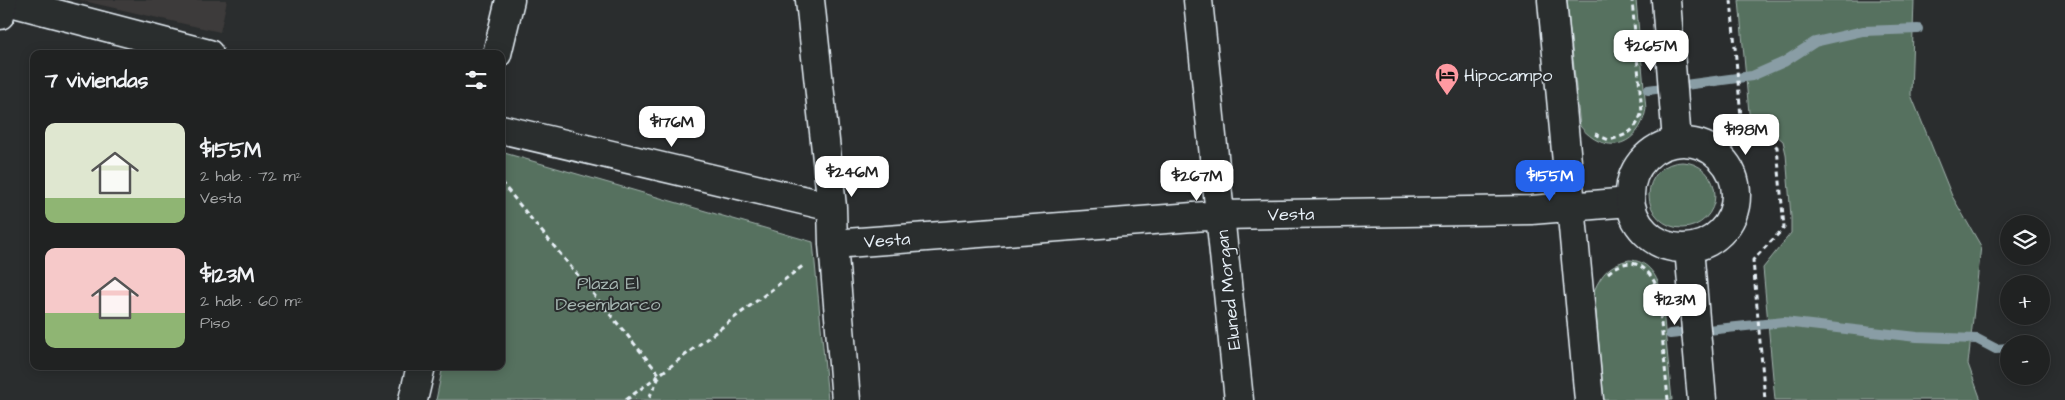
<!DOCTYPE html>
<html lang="es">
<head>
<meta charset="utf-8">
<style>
	body { margin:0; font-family:"Architects Daughter",sans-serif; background:#282a2a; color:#f1f3f6; height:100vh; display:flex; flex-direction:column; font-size:19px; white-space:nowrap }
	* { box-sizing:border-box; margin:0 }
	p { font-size:16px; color:#a2a4a5 }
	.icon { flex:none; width:28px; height:28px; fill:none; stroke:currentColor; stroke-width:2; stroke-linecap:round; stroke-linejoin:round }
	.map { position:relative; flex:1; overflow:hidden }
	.panel { position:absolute; left:30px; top:50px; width:475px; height:320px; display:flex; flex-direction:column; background:#202222; border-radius:10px; box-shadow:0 2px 12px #0003,0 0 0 1px #3d3f40 }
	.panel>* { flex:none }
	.buttons { position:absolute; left:2000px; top:215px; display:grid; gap:10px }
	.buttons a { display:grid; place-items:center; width:50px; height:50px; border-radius:50%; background:#202222; box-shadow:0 2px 12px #0003,0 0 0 1px #3d3f40; font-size:25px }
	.price { position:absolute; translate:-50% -42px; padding:0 11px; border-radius:10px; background:#fff; color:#222; font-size:16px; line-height:32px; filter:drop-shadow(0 1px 2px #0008) }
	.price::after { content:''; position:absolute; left:50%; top:30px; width:15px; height:11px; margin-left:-8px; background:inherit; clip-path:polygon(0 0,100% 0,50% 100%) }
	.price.on { background:#2563eb; color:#fff }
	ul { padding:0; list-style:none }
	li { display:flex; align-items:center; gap:15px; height:125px; padding:0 15px }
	li span { display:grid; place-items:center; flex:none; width:140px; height:100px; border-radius:10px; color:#555 }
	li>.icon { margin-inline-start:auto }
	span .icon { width:60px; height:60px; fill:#fffc; stroke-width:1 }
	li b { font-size:21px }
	h2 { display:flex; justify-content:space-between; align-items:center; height:60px; padding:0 15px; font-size:21px }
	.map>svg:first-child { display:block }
</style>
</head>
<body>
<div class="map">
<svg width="2065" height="400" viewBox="0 0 2065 400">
	<rect width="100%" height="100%" fill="#2a2d2e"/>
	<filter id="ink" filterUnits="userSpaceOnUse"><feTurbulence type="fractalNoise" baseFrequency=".02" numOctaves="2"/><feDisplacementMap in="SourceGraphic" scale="10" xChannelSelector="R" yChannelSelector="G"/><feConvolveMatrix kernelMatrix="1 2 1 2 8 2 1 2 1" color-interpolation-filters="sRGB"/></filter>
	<g filter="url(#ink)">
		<path fill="#3e3b3a" d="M 79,0 L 227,0 L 220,32 Z"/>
		<path fill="#57715f" stroke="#a0b1ac" d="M 1567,0 L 1636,0 L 1646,109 C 1639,148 1604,156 1580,126 Z
			M 1739,0 L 1914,0 L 1911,95 L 1952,196 L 1981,246 L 1968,364 L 1981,400 L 1775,400 L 1763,268 L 1791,233 L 1791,217 L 1786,154 L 1783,141 L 1749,113 Z
			M 501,152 L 813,242 L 828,400 L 436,400 L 443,366 L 501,366 Z
			M1649 195a33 33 0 1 1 66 0a33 33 0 1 1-66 0Z
			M 1629,260 C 1647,260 1656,274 1661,290 L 1672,400 L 1604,400 L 1594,291 C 1602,273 1610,264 1629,260 Z"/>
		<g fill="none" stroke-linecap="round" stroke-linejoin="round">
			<path stroke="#899da5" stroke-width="10" d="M 1648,90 L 1752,76 L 1784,62 L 1815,42 L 1863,31 L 1918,29
				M 1670,334 L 1784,322 L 1917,337 L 1977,339 L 1996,349 L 2009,348"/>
			<defs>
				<path id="street" d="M 3,0 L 209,54
					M 810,0 L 832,207 L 833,244 L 846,400
					M 1198,0 L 1239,400
					M 1552,0 L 1589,400
					M 497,54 L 510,0
					M 501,129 L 832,207
					M 833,244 L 1220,215 L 1531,210 L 1630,202
					M 413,400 L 421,366"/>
				<path id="secondary" d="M 1666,0 L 1677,142
					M1630 195a53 53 0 1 1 106 0a53 53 0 1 1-106 0Z
					M 1689,248 L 1702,400"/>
				<path id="primary" d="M 0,15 L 3,0"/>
			</defs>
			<use href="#street" stroke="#e8f1f8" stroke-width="31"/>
			<use href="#secondary" stroke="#e8f1f8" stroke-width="31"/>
			<use href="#primary" stroke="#e8f1f8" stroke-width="31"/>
			<path stroke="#e8f1f8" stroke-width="3" stroke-dasharray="5 4" stroke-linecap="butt" d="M 1731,0 L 1741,117 L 1777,147 L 1784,228 L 1753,260 L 1765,400
				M 1595,134 L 1609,140 C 1628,135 1635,132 1642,112 L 1632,0
				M 501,182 L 660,375 L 648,400
				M 1608,273 C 1631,253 1649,266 1658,290 L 1668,400
				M 626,400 L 804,265"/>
			<use href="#street" stroke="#2a2d2e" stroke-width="28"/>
			<use href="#secondary" stroke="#2a2d2e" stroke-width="28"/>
			<use href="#primary" stroke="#2a2d2e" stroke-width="28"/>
		</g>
	</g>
	<defs>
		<symbol id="hotel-pin" viewBox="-11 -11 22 30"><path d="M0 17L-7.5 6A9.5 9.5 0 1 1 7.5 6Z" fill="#ff9aa2" stroke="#2a2d2e"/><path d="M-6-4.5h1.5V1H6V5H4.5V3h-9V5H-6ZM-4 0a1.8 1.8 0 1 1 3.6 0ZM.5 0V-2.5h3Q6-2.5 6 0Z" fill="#111"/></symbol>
	</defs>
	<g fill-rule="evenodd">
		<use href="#hotel-pin" x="1433" y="61" width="28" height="38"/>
	</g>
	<g text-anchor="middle" stroke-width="4" stroke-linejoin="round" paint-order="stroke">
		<g font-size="18" fill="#e8f1f8" stroke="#2a2d2e" text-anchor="start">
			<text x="1464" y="81">Hipocampo</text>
		</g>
		<g font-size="18" fill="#e8f1f8" stroke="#2a2d2e">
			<text transform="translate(1291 214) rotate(-1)" y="6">Vesta</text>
			<text transform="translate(887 240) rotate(-4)" y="6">Vesta</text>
			<text transform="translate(1228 290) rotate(-96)" y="6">Eluned Morgan</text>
		</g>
		<g font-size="18" fill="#a7b7b3" stroke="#2a2d2e">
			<text x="608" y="289">Plaza El<tspan x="608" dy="21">Desembarco</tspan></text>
		</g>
	</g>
</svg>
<div class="buttons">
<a><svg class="icon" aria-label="layers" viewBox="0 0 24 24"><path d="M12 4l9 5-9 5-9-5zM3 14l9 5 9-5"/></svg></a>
<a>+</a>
<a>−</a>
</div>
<b class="price" style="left:1651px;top:72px">$265M</b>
<b class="price" style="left:672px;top:148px">$176M</b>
<b class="price" style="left:1746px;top:156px">$198M</b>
<b class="price" style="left:852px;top:198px">$246M</b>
<b class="price" style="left:1197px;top:202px">$267M</b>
<b class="price on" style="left:1550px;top:202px">$155M</b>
<b class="price" style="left:1675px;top:326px">$123M</b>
<section class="panel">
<h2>7 viviendas<svg class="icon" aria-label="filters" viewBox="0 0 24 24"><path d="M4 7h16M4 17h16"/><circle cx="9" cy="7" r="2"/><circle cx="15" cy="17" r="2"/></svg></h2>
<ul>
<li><span style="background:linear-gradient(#dfe7d0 75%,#8fb573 0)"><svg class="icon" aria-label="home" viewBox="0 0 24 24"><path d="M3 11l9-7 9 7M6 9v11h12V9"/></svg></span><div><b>$155M</b><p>2 hab. · 72 m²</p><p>Vesta</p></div></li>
<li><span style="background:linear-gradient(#f6c9c9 65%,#8fb573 0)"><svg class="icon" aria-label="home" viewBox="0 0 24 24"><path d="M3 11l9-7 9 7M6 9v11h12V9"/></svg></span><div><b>$123M</b><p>2 hab. · 60 m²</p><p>Piso</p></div></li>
</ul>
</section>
</div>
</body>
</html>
